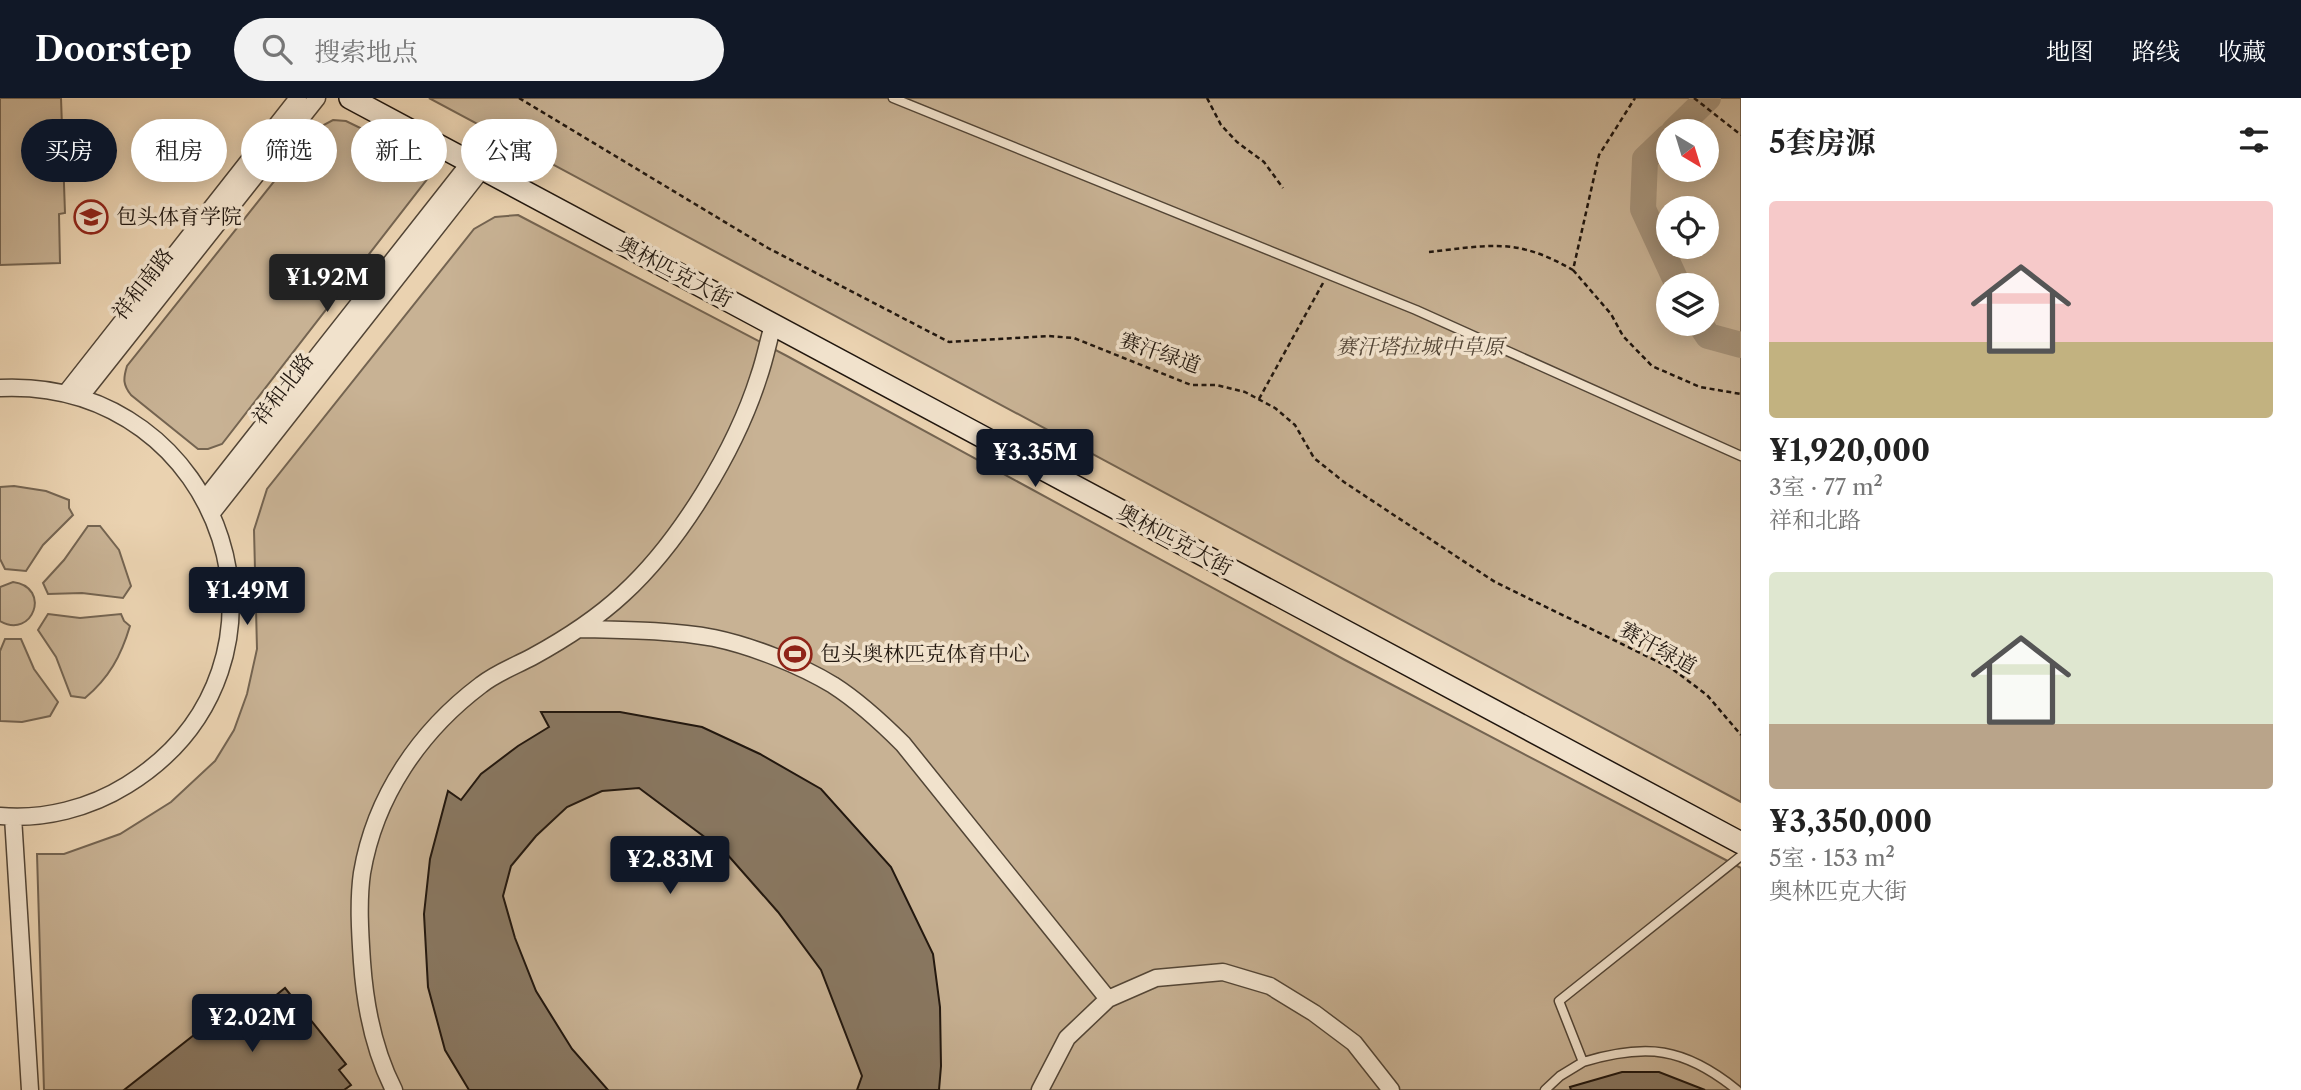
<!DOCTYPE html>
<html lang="zh">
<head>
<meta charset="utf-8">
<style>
	body { margin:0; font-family:"Libre Caslon Text","Noto Serif SC",serif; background:#f2f2f2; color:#222; height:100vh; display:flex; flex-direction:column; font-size:26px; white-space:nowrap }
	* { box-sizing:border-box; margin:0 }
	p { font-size:23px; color:#767676 }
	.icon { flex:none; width:38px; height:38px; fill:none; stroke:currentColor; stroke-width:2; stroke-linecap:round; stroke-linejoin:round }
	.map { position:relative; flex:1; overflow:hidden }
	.details { display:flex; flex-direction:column; background:#fff; width:560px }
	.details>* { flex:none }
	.hud { position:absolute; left:21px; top:21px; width:665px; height:63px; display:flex; gap:14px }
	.needle { width:46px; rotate:142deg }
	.controls { position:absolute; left:1656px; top:21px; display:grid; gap:14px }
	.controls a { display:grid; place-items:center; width:63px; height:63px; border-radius:50%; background:#fff; box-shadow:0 4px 18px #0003; font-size:35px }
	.price { position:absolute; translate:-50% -60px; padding:0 16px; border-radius:7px; background:#111827; color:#fff; font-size:23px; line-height:46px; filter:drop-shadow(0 2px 4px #0008) }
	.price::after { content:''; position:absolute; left:50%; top:42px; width:21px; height:16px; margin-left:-10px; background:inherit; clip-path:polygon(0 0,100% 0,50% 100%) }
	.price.on { background:#222; color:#fff }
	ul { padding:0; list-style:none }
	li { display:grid; align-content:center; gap:14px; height:371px; padding:0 28px }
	li span { display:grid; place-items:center; height:217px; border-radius:7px; color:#555 }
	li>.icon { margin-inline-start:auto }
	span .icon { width:126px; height:126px; fill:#fffc; stroke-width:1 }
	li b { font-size:30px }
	h2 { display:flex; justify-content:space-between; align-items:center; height:84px; padding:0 28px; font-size:30px }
	.chip { padding:0 24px; border-radius:32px; background:#fff; box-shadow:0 4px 18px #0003; font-size:24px; line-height:63px }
	.chip.on { background:#111827; color:#fff }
	header { display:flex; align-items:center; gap:42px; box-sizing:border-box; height:98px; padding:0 35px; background:#111827; color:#fff }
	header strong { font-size:33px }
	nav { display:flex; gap:38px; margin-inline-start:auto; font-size:24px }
	.search { width:490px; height:63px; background:#f2f2f2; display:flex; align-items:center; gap:18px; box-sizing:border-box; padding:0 24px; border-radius:38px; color:#767676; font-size:26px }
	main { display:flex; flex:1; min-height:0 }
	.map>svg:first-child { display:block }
</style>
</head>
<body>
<header>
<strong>Doorstep</strong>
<div class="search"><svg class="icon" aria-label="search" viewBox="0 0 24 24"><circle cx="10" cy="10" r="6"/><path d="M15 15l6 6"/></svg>搜索地点</div>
<nav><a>地图</a><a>路线</a><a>收藏</a></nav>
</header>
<main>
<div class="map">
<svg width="1741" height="992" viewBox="0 0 1741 992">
	<rect width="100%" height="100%" fill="#ead2b0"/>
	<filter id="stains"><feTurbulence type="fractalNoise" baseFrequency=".00286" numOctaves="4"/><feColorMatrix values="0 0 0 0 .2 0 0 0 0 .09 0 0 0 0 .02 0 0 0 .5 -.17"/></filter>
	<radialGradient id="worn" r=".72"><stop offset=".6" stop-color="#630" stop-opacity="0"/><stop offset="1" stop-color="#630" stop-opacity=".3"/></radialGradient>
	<path fill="#c8b294" stroke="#746451" stroke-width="2" fill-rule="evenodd" d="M 0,0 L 61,0 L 65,115 L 59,116 L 60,165 L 0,167 Z
		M 429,0 L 1741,0 L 1741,704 ZM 1668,33 L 1706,33 L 1706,72 L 1668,72 ZM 1668,110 L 1706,110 L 1706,149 L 1668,149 ZM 1668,187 L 1706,187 L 1706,226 L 1668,226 Z
		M 333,22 L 346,23 L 422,60 L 429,70 L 428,80 L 222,346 L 208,351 L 198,351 L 131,297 C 123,287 123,281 127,268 L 296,56 L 318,30 Z
		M 518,117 L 787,258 L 1345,562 L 1741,770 L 1741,992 L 44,992 L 37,756 L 64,756 L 120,736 L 171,704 L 215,663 L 234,632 L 247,596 L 257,551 L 254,432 L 267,391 L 474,131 L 495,119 Z
		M 14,388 L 46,393 L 69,402 L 69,410 L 73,417 L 43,447 L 26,473 L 5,471 L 0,461 L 0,389 Z
		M 88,428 L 100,428 L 119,452 L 131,488 L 123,500 L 82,495 L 48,496 L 43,485 L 64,462 Z
		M 13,484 C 52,489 33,542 0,523 L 0,489 Z
		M 48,516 L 80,520 L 121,516 L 124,523 L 130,528 C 121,558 109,580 85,600 L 71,598 L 56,559 L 38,532 Z
		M 5,541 L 21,541 L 34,571 L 58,604 L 50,618 L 22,624 L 0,623 L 0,553 Z"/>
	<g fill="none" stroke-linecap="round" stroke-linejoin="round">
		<path stroke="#a59279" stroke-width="26" d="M 1674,33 L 1708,0
			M 1668,39 L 1645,61 L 1643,111 L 1678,187
			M 1700,226 L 1708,238 L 1741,247"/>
	</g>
	<path fill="#897862" stroke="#20160e" stroke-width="2" d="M 541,614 L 620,614 L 702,629 L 760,656 L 821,691 L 891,769 L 933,856 L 940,909 L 941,968 L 939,992 L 857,992 L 862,978 L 821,872 L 778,814 L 726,755 L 639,690 L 602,693 L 567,709 L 536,738 L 511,768 L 503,798 L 515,840 L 536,893 L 572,951 L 608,992 L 469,992 L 445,952 L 428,889 L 424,816 L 430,761 L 448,693 L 461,702 L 481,676 L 518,648 L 549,629 Z
		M 285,890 L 346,966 L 339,972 L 351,987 L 344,992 L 124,992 L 241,900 L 253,916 Z
		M 1622,974 L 1659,974 L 1705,992 L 1571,992 L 1570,989 Z"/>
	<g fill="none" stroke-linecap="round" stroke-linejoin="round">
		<defs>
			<path id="lane" d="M 893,0 L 1416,212 L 1741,358
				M 1545,992 L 1560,978 L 1583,964
				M 1737,992 C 1684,949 1646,945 1583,964 L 1559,903 L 1741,758"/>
			<path id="street" d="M 0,290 C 226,280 319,568 127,687 C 90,710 44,722 0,718
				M 66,295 L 298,0
				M 80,299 L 317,0
				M 205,401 L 479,53
				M 211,416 L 491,60
				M 580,531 C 625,532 670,532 714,540 C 752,548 800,567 833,587 C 858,603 882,625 903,646 L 1108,901
				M 13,719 L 30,992
				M 394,992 C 374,953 365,907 362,864 C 360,835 358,803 362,775 C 375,698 420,633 481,587 C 496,575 515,568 532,559 C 565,541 595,522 623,496 C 680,444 736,351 759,278 C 765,261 768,244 773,227
				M 1040,992 L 1067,940 L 1108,901 L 1156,880 L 1223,874 L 1270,888 L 1314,915 L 1354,945 L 1391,992"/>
			<path id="secondary" d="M 350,0 L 1741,745"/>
		</defs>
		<use href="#lane" stroke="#524536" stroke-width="11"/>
		<use href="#street" stroke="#524536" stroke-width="19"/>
		<use href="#secondary" stroke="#20160e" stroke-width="24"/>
		<path stroke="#20160e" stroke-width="2.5" stroke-dasharray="5 3.5" stroke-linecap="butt" d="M 519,0 L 768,150 L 949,244 L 1048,238 L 1074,240 L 1191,287 L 1216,287 L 1245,294 L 1275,310 L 1295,327 L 1314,360 L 1344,384 L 1495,484 L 1671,570 L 1707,597 L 1741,637
			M 1207,0 L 1221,27 L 1237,44 L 1264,64 L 1283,90
			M 1694,0 L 1741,37
			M 1429,154 C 1458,151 1494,144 1523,151 C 1541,155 1557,163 1573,172 L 1599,57 L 1635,0
			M 1573,172 L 1611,216 L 1623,238 L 1652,268 L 1700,289 L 1741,296
			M 1259,301 L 1323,185"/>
		<use href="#lane" stroke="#f1e2cc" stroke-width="8"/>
		<use href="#street" stroke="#f1e2cc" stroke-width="16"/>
		<use href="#secondary" stroke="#f1e2cc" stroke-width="21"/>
	</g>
	<defs>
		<symbol id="school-ring" viewBox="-11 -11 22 22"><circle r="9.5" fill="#f1e2cc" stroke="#8f2418" stroke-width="1.5"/><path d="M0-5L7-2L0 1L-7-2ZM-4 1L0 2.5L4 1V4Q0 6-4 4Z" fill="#8f2418"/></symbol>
		<symbol id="stadium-ring" viewBox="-11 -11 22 22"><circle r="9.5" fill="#f1e2cc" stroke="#8f2418" stroke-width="1.5"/><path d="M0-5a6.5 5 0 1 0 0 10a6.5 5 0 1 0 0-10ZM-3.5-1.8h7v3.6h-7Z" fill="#8f2418"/></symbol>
	</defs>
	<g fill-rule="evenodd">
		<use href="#school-ring" x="72" y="100" width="38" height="38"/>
		<use href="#stadium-ring" x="776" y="537" width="38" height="38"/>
	</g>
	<g text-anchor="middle" stroke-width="7" stroke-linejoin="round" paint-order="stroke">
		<g font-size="21" fill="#20160e" stroke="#f1e2cc" text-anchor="start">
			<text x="116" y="126">包头体育学院</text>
			<text x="820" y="563">包头奥林匹克体育中心</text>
		</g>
		<g font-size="21" fill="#20160e" stroke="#f1e2cc">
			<text transform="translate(675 174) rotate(28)" y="7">奥林匹克大街</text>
			<text transform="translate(143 186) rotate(-52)" y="7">祥和南路</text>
			<text transform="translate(1160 255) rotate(19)" y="7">赛汗绿道</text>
			<text transform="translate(283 291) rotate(-52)" y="7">祥和北路</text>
			<text transform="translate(1175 442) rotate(28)" y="7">奥林匹克大街</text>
			<text transform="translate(1658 550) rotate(29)" y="7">赛汗绿道</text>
		</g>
		<g font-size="21" font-style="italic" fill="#524536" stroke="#f1e2cc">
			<text x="1420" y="256">赛汗塔拉城中草原</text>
		</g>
	</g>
	<rect width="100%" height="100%" filter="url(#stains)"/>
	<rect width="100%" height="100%" fill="url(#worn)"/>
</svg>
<div class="controls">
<a><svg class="needle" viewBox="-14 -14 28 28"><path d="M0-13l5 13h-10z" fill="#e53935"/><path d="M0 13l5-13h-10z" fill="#767676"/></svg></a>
<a><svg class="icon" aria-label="locate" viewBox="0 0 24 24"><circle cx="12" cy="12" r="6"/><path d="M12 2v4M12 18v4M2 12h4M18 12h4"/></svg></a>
<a><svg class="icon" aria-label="layers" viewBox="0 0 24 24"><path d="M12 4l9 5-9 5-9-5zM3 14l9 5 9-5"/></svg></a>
</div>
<b class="price on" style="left:327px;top:216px">¥1.92M</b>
<b class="price" style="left:1035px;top:391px">¥3.35M</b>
<b class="price" style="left:247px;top:529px">¥1.49M</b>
<b class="price" style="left:670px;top:798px">¥2.83M</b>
<b class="price" style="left:252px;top:956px">¥2.02M</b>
<div class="hud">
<a class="chip on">买房</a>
<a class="chip">租房</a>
<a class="chip">筛选</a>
<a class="chip">新上</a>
<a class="chip">公寓</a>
</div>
</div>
<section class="details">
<h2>5套房源<svg class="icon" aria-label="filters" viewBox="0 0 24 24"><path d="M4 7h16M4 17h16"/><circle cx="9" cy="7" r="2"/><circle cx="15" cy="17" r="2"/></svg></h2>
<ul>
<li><span style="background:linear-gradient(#f6c9c9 65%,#c2b280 0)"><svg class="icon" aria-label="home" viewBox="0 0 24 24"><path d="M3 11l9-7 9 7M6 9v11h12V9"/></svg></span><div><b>¥1,920,000</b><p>3室 · 77 m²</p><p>祥和北路</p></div></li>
<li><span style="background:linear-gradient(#dfe7d0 70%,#b9a48a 0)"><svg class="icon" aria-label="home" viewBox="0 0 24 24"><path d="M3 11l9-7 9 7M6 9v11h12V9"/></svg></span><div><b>¥3,350,000</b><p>5室 · 153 m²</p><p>奥林匹克大街</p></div></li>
</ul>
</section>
</main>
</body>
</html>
